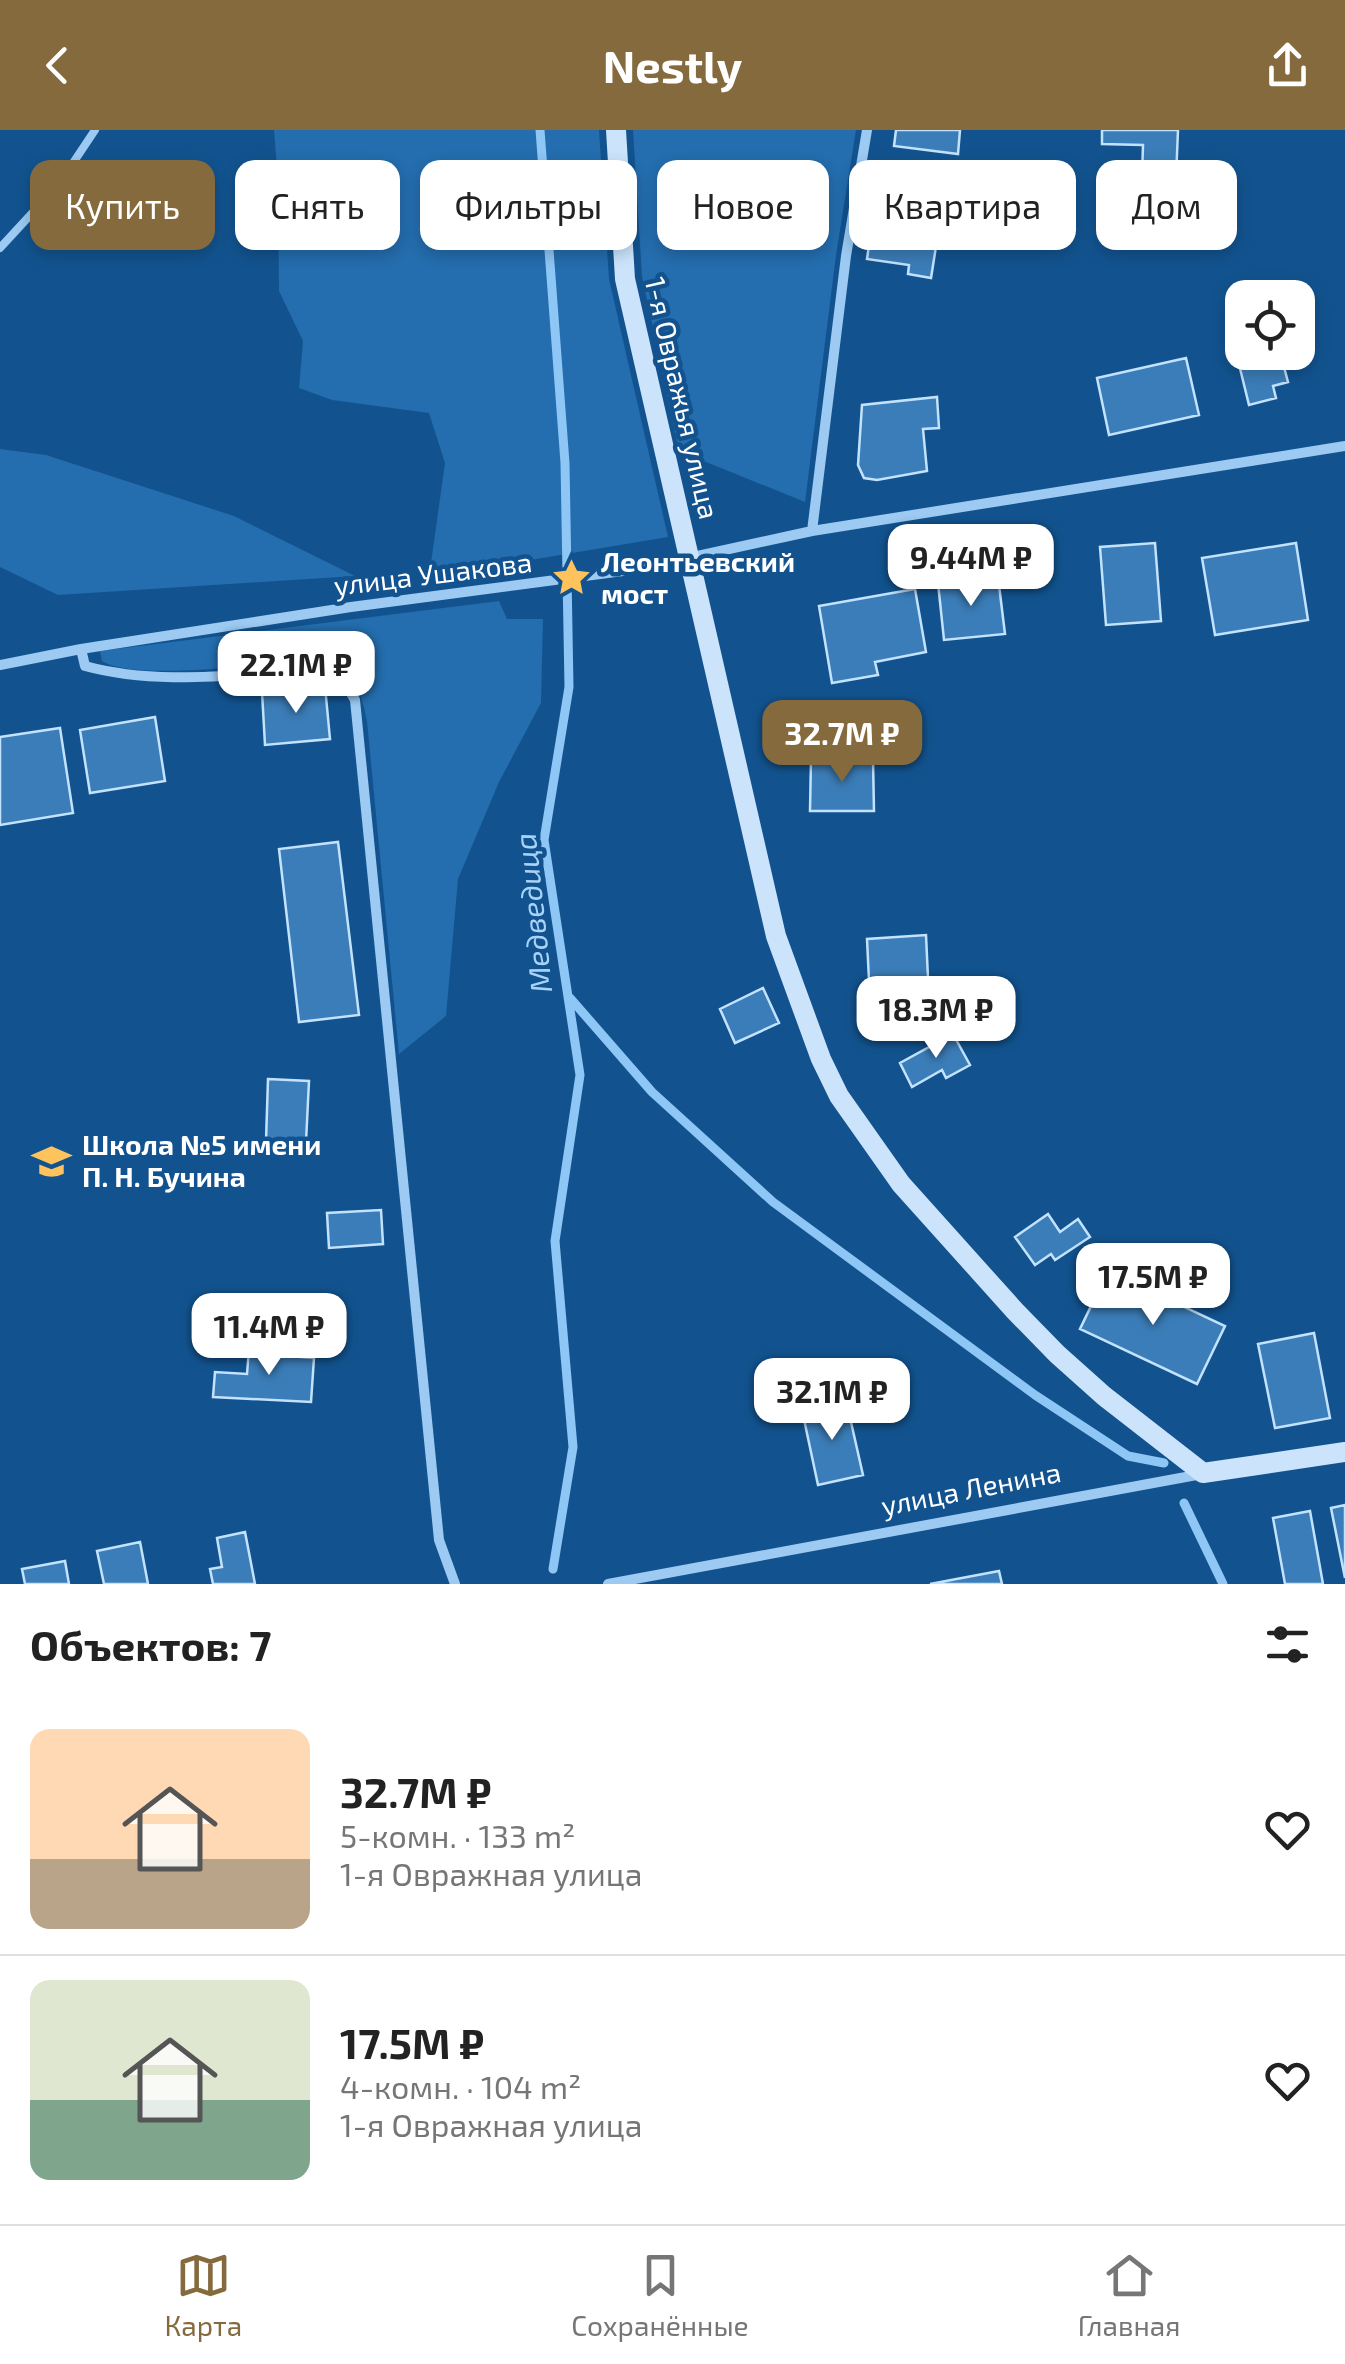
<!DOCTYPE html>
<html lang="ru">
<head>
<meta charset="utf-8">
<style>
	body { margin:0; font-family:"Exo 2",sans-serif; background:#f6f6f6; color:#222; height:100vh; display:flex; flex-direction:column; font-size:38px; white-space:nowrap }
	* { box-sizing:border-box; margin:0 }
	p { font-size:32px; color:#767676 }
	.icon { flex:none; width:55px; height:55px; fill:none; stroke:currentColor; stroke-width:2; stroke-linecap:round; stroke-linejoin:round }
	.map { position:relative; height:1454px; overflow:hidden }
	.details { display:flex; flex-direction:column; background:#fff; flex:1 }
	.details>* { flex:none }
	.hud { position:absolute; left:30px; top:30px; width:1285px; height:90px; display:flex; gap:20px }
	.fabs { position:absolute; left:1225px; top:150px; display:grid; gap:20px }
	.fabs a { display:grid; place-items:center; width:90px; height:90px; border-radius:20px; background:#fff; box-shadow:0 5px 15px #0003; font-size:50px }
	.price { position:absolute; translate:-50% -85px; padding:0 22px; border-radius:20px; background:#fff; color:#222; font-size:32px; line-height:65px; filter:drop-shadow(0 2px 5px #0008) }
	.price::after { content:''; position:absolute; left:50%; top:60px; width:30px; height:22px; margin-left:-15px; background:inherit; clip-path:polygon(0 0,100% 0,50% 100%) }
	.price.selected { background:#856a3d; color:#fff }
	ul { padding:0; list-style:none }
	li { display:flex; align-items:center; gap:30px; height:250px; padding:0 30px }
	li+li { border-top:2px solid #e0e0e0 }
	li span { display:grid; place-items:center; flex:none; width:280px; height:200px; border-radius:20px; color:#555 }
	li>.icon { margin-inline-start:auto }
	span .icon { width:120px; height:120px; fill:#fffc; stroke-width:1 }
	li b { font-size:42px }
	h2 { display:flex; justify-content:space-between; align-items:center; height:120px; padding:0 30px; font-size:42px }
	.pill { padding:0 35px; border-radius:20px; background:#fff; box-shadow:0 5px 15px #0003; font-size:35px; line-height:90px }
	.pill.selected { background:#856a3d; color:#fff }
	header { display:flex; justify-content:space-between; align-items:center; height:130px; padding:0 30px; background:#856a3d; color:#fff; font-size:45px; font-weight:700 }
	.dock { display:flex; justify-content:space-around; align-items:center; height:140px; border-top:2px solid #e0e0e0; background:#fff; font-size:28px; color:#767676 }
	.dock a { display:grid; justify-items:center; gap:5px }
	.dock .selected { color:#856a3d }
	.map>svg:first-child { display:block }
</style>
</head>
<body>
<header><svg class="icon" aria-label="back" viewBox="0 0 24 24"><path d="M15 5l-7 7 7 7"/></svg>Nestly<svg class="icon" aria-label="share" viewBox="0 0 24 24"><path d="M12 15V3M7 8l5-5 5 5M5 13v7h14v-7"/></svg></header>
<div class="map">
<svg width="1345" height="1454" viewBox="0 0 1345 1454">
	<rect width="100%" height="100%" fill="#12538f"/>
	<path fill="#246dae" d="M 274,0 L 599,0 L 609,149 L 668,407 L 429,447 L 445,333 L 429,283 L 332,270 L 299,258 L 303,211 L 279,161 L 278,51 Z
		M 633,0 L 856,0 L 836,125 L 805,372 L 679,321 L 642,146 Z
		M 0,319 L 46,325 L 234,386 L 355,446 L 58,465 L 0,437 Z
		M 499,471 L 507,489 L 543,489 L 541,573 L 499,652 L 458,749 L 446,886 L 399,924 L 367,591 C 363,571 358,549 338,539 C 320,529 296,533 277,534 C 238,536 132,550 102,531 L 100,521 Z"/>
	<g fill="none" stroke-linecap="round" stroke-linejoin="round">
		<path stroke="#8ec6f5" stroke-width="9" d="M 540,0 L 565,333 L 569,557 L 544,710 L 580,945 L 555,1111 L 573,1317 L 553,1439
			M 570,868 L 652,962 L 773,1072 L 1035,1265 L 1128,1326 L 1164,1333
			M 1184,1373 L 1223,1454"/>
	</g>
	<path fill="#3b7db8" stroke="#c3e2fd" stroke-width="2.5" d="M 896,0 L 960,0 L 958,24 L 894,16 Z
		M 1102,0 L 1178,0 L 1176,49 L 1142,47 L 1143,15 L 1102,14 Z
		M 969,43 L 1073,47 L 1073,74 L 1013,73 L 1013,84 L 967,83 Z
		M 872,94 L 938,104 L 931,148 L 908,144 L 909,135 L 867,129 Z
		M 1242,212 L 1242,222 L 1280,222 L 1288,252 L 1273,256 L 1276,268 L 1249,275 L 1234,214 Z
		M 1186,228 L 1199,285 L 1109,305 L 1097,248 Z
		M 937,267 L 939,298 L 923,299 L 927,341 L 877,350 L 864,348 L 858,335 L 862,275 Z
		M 1155,413 L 1161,491 L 1106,495 L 1100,417 Z
		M 1296,413 L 1308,490 L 1215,505 L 1202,428 Z
		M 998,447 L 1005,504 L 944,510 L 938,453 Z
		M 915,459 L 926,522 L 875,532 L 878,545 L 832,553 L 819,476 Z
		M 325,556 L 330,609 L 265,615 L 262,562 Z
		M 155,587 L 165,651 L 90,663 L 80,600 Z
		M 60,598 L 73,683 L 0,695 L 0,607 Z
		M 811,629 L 873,629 L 874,681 L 810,681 Z
		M 338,712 L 359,885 L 299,892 L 279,719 Z
		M 926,805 L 928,848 L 869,851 L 867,809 Z
		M 763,858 L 779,893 L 735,913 L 720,879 Z
		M 953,904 L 970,935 L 946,948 L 942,940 L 912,957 L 900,933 Z
		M 268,949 L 309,951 L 306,1012 L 266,1011 Z
		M 381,1080 L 383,1114 L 329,1118 L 327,1083 Z
		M 1048,1084 L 1060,1102 L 1078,1089 L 1090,1107 L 1055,1130 L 1051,1124 L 1035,1135 L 1015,1107 Z
		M 1108,1141 L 1225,1196 L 1197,1254 L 1080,1199 Z
		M 1314,1203 L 1330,1288 L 1275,1298 L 1258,1214 Z
		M 249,1219 L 301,1222 L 301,1227 L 314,1228 L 311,1272 L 213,1267 L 215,1242 L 247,1244 Z
		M 846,1270 L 863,1345 L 818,1355 L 802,1280 Z
		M 1345,1375 L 1345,1448 L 1331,1378 Z
		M 1310,1381 L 1323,1454 L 1285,1454 L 1273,1388 Z
		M 245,1402 L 255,1454 L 213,1454 L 210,1439 L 222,1437 L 217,1408 Z
		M 140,1412 L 148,1454 L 104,1454 L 97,1421 Z
		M 65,1431 L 69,1454 L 25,1454 L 22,1439 Z
		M 999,1441 L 1002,1454 L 930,1454 Z"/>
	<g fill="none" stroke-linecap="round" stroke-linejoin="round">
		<path stroke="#9ccaf2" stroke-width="8" d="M 0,118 L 59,54 L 95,0"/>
		<path stroke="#9ccaf2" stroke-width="10" d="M 812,401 L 846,126 L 867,0
			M 81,519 L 85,536 C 158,556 237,544 312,541 C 336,545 343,548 355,570 L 439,1410 L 455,1454
			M 0,535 L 81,519 L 351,477 L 638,439 L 812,401 L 1345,316
			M 608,1454 L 1202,1344"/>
		<path stroke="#cbe4fc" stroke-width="20" d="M 616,0 L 625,149 L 776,806 L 821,929 L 839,966 L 901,1054 L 1015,1181 L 1057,1224 L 1104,1266 L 1203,1343 L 1345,1322"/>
	</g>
	<defs>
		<symbol id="sight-bare" viewBox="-9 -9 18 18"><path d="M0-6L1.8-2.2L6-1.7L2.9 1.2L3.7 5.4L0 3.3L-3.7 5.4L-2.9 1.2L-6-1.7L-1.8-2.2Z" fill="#ffc35d" stroke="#12538f" stroke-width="2.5" paint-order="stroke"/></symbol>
		<symbol id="school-bare" viewBox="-9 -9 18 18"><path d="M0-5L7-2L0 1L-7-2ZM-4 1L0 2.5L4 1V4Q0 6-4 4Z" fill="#ffc35d" stroke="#12538f" stroke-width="2.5" paint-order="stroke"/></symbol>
	</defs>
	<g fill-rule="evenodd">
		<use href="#sight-bare" x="544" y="420" width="55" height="55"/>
		<use href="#school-bare" x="24" y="1004" width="55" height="55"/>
	</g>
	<g text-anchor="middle" stroke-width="9" stroke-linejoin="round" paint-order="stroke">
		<g font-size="28" fill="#fff" stroke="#12538f">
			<text transform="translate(682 268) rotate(77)" y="10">1-я Овражья улица</text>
			<text transform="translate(433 444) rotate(-7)" y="10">улица Ушакова</text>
			<text transform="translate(971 1359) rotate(-11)" y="10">улица Ленина</text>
		</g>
		<g font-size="28" font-weight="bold" fill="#fff" stroke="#12538f" text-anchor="start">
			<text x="601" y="442">Леонтьевский<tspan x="601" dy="32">мост</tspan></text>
			<text x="82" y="1025">Школа №5 имени<tspan x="82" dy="32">П. Н. Бучина</tspan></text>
		</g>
		<g font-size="30" font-style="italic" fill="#a8d3f9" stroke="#12538f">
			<text transform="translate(534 783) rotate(-96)" y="10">Медведица</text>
		</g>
	</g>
</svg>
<div class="fabs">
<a><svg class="icon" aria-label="locate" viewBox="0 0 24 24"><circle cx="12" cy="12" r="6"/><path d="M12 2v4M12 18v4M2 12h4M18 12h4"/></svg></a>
</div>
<b class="price" style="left:971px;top:479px">9.44M ₽</b>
<b class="price" style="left:296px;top:586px">22.1M ₽</b>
<b class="price selected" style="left:842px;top:655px">32.7M ₽</b>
<b class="price" style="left:936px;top:931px">18.3M ₽</b>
<b class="price" style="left:1153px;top:1198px">17.5M ₽</b>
<b class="price" style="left:269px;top:1248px">11.4M ₽</b>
<b class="price" style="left:832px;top:1313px">32.1M ₽</b>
<div class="hud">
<a class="pill selected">Купить</a>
<a class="pill">Снять</a>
<a class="pill">Фильтры</a>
<a class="pill">Новое</a>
<a class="pill">Квартира</a>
<a class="pill">Дом</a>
</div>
</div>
<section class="details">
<h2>Объектов: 7<svg class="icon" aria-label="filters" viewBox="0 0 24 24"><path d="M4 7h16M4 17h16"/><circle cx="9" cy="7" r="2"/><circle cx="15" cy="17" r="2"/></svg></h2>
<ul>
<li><span style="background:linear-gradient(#ffd9b3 65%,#b9a48a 0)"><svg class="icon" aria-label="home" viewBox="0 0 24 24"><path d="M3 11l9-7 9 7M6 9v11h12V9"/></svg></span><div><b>32.7M ₽</b><p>5-комн. · 133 m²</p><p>1-я Овражная улица</p></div><svg class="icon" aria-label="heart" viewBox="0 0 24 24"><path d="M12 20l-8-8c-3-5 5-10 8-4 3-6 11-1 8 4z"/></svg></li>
<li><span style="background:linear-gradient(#dfe7d0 60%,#7fa58c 0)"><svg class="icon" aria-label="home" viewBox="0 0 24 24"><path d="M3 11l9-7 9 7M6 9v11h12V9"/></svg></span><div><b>17.5M ₽</b><p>4-комн. · 104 m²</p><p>1-я Овражная улица</p></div><svg class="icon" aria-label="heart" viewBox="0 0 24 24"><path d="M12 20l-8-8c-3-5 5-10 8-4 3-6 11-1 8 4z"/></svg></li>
</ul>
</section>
<nav class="dock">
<a class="selected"><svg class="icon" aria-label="map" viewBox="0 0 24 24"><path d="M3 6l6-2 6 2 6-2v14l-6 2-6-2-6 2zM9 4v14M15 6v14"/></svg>Карта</a>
<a><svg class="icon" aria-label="saved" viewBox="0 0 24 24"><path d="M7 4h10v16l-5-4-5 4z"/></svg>Сохранённые</a>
<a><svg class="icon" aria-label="home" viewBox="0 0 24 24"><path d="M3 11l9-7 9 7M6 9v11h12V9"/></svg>Главная</a>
</nav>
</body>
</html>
